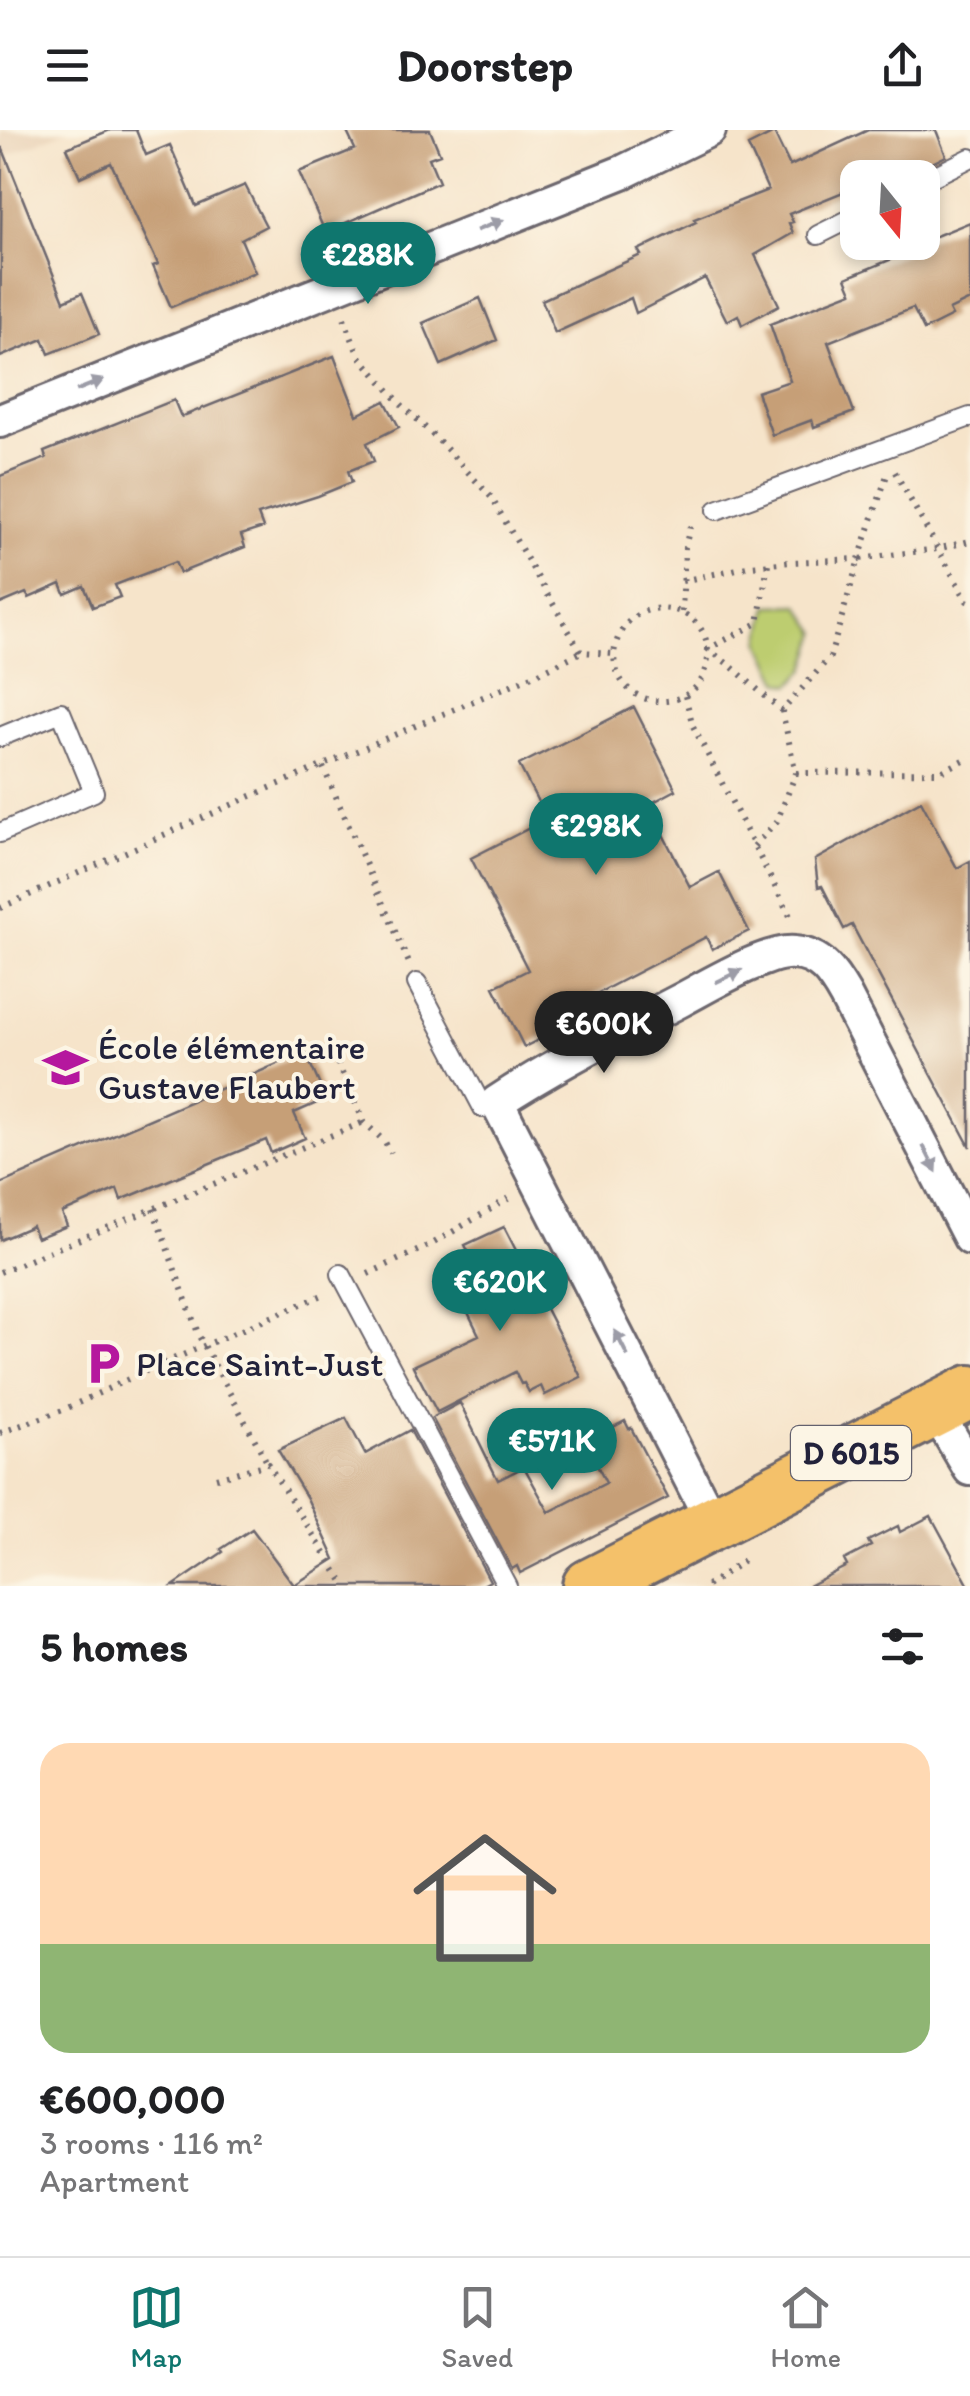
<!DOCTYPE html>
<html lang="en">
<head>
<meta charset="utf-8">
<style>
	body { margin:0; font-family:Itim,sans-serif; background:#f6f6f6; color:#202124; height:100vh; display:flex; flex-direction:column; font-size:38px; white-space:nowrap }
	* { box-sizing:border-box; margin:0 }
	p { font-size:32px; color:#757577 }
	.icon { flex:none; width:55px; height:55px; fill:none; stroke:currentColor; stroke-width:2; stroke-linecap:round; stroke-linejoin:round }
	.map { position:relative; height:1456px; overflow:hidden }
	.side { display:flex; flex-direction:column; background:#fff; flex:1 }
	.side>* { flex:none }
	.needle { width:65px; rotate:162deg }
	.buttons { position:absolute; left:840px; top:30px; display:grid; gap:20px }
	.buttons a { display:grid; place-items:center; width:100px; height:100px; border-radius:20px; background:#fff; box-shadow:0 5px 15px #0003; font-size:50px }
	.price { position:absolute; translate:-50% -85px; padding:0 22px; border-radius:35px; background:#0f766e; color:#fff; font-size:32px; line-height:65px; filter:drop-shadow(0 2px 5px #0008) }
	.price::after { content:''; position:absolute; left:50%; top:60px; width:30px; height:22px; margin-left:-15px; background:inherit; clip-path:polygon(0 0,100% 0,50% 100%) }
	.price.selected { background:#222; color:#fff }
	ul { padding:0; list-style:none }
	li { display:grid; align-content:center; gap:20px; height:530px; padding:0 40px }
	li+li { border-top:2px solid #e0e0e0 }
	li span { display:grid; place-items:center; height:310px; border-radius:30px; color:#555 }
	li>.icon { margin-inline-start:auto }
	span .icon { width:180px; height:180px; fill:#fffc; stroke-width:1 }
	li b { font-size:42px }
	h2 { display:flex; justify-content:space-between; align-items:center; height:120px; padding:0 40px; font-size:42px }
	header { display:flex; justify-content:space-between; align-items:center; height:130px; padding:0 40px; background:#fff; font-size:45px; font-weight:700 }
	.tab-bar { display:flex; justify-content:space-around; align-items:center; height:140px; border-top:2px solid #e0e0e0; background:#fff; font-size:28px; color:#757577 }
	.tab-bar a { display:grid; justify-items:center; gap:5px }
	.tab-bar .selected { color:#0f766e }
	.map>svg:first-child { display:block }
</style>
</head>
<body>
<header><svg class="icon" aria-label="menu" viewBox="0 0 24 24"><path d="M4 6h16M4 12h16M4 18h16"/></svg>Doorstep<svg class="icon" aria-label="share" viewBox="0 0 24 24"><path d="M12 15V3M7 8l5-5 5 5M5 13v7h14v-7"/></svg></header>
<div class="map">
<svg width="970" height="1456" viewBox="0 0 970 1456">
	<rect width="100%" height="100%" fill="#fcf5e5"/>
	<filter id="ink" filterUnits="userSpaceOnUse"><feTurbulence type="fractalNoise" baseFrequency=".01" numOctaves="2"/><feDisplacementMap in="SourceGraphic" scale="20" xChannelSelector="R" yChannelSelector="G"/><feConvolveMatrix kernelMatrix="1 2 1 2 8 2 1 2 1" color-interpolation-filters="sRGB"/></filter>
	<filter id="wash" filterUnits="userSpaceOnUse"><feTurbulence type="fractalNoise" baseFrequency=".0048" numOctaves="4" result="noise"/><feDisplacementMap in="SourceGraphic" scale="40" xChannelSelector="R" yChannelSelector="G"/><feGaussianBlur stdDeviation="2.25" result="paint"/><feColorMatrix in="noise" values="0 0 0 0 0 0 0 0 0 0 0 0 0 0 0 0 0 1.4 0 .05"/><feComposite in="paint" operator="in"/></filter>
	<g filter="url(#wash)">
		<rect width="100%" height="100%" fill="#f6e4ca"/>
		<path fill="#ead3b8" d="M 0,0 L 66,0 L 0,29 Z"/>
		<path fill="#bdcd70" stroke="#707856" stroke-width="2.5" d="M 799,475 L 818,503 L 806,539 L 791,555 L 780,552 L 761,512 L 768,476 Z"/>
		<g id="blocks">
			<path fill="#c69f77" d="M 110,0 L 136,0 L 146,25 L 170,15 L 196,76 L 245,55 L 266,96 L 241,109 L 255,142 L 171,177 L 153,136 L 158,134 L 111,33 L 80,47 L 67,18 Z
				M 346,0 L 430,0 L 440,24 L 429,28 L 439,52 L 325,102 L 299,42 L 355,19 Z
				M 868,0 L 936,0 L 946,26 L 916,41 L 911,48 L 858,48 L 858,56 L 789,84 L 793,92 L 789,93 L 793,103 L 755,125 L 779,175 L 742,195 L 738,185 L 727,191 L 705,148 L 636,183 L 631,168 L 555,203 L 542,170 L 641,125 L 638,120 L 696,92 L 694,89 L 768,60 L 748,16 L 774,3 L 790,36 Z
				M 2,17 L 64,171 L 82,163 L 99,204 L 49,224 L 43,209 L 0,227 Z
				M 970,92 L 970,170 L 949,180 L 952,186 L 924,200 L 913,178 L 828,212 L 854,282 L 814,297 L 812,290 L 772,305 L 757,262 L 790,251 L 770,194 L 852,162 L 846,148 L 928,114 L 926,110 Z
				M 480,168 L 497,210 L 441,235 L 423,193 Z
				M 334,226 L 357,285 L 385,271 L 399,297 L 367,313 L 374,331 L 348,341 L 352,352 L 318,366 L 258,385 L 263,398 L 241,405 L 245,417 L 180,443 L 175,432 L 115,455 L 120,467 L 93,477 L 84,456 L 65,464 L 61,454 L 29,468 L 26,463 L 0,474 L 0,346 L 46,328 L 44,322 L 174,270 L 181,287 Z
				M 634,577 L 676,660 L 648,675 L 690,757 L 719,742 L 749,801 L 712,819 L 706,807 L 554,886 L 560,899 L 524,917 L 494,857 L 528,840 L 471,728 L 547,689 L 519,635 Z
				M 921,671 L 957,738 L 970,731 L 970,1017 L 852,795 L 844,799 L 822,756 L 818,757 L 815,730 Z
				M 305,922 L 326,969 L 294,983 L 305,1008 L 271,1023 L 266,1010 L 121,1070 L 117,1059 L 62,1083 L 67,1096 L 37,1108 L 32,1096 L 0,1110 L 0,1054 Z
				M 504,1097 L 581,1247 L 545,1265 L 541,1256 L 529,1262 L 524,1253 L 521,1254 L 515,1242 L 437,1282 L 413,1236 L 479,1205 L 464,1174 L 489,1161 L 465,1115 Z
				M 460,1273 L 498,1350 L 524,1337 L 549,1382 L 606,1353 L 585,1312 L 625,1291 L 629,1299 L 631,1298 L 668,1368 L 520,1443 L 517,1436 L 512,1439 L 432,1288 Z
				M 346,1288 L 365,1324 L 410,1300 L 490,1451 L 481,1456 L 173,1456 L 223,1422 L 221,1419 L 252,1399 L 294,1455 L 335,1429 L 307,1368 L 278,1320 Z
				M 931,1386 L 969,1456 L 808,1456 L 847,1436 L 844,1430 L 871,1416 L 868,1411 L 898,1396 L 900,1402 Z"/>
		</g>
	</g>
	<g filter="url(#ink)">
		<use href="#blocks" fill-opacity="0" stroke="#6c666d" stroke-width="2.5"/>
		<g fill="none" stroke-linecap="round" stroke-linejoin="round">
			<defs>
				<path id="service" d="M 922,52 L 970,28
					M 818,105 L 858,85
					M 717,380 L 970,287
					M 0,607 L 61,582 L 94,662 L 0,703
					M 417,853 L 483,978
					M 341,1144 L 507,1456"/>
				<path id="minor" d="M 0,291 L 625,41 L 709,0
					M 935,1280 L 970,1339
					M 713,1393 L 497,972 C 556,933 618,903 681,870 C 706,857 767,820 794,823 C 821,825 833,844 845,865 L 970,1108"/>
				<path id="primary" d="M 589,1456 L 970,1262"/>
			</defs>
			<use href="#service" stroke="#6c666d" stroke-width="22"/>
			<use href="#minor" stroke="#6c666d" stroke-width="38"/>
			<use href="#primary" stroke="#6c666d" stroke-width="58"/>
			<path stroke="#6c666d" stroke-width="6" stroke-dasharray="2.5 8" stroke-linecap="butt" d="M 344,188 L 358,224 L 400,273 L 440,312 L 491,367 L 581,522 L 614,524 C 615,586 706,587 708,526 C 710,468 622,458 614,524
				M 895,342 L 967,471 L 970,472
				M 768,434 L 758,493 L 708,519 L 732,537 L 782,581
				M 682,451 L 751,436 L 790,432 L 859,429 L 887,345
				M 682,482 L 685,417 L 692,389
				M 685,566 L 693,596 L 793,792
				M 323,637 L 409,833
				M 796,643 L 941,642 L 970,627
				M 754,716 L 777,691 L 796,643 L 782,581 L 830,527 L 859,429 L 937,419 L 970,411
				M 0,778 L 249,667 L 539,543 L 581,522
				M 329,914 L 364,992 L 385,1012 L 391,1023
				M 153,1079 L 199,1206 L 268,1334
				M 0,1142 L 364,992
				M 368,1144 L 432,1114 L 511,1067
				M 0,1303 L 63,1280 L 150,1239 L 325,1164
				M 216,1348 L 268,1334 L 346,1456
				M 707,1456 L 747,1428"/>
			<use href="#service" stroke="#fff" stroke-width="18"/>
			<use href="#minor" stroke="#fff" stroke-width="32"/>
			<use href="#primary" stroke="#f4c16b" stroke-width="52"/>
		</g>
		<defs><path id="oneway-solid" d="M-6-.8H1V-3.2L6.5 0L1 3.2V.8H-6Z" transform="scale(2.5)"/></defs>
		<g fill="#9c9ca7">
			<use href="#oneway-solid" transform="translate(490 95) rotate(-22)"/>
			<use href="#oneway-solid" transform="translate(90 255) rotate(-22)"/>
			<use href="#oneway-solid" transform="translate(729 846) rotate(-26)"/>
			<use href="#oneway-solid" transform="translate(930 1029) rotate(63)"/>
			<use href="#oneway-solid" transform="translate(621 1213) rotate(-117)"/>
		</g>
	</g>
	<defs>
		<symbol id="school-bare" viewBox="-9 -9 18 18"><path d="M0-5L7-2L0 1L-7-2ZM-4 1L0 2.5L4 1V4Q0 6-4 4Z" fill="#b5179e" stroke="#fcf5e5" stroke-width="2.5" paint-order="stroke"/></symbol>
		<symbol id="parking-bare" viewBox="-9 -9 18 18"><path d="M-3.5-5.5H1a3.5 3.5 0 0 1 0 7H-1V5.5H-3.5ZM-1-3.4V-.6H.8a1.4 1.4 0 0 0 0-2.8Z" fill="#b5179e" stroke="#fcf5e5" stroke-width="2.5" paint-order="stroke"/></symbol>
	</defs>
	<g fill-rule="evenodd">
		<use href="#school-bare" x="34" y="906" width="63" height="63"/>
		<use href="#parking-bare" x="72" y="1202" width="63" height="63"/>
	</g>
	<g text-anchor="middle" stroke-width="8" stroke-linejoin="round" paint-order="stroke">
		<rect fill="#fcf5e5" stroke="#63616e" stroke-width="2.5" x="791" y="1296" width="120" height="54" rx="8"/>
		<g font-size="32" font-weight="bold" fill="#22223b">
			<text x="851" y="1334">D 6015</text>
		</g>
		<g font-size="35" fill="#22223b" stroke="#fcf5e5" text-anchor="start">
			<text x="98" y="929">École élémentaire<tspan x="98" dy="40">Gustave Flaubert</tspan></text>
			<text x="136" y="1246">Place Saint-Just</text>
		</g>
	</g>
</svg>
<div class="buttons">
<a><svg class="needle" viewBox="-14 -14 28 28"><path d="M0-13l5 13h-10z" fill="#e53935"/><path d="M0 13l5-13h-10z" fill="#757577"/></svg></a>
</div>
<b class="price" style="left:368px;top:177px">€288K</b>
<b class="price" style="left:596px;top:748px">€298K</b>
<b class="price selected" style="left:604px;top:946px">€600K</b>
<b class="price" style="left:500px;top:1204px">€620K</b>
<b class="price" style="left:552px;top:1363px">€571K</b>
</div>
<section class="side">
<h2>5 homes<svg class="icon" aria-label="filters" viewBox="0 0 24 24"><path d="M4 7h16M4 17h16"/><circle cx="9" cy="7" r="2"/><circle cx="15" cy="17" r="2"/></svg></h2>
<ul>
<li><span style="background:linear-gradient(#ffd9b3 65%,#8fb573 0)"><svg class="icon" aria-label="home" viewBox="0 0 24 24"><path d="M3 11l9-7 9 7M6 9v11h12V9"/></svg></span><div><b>€600,000</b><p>3 rooms · 116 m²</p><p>Apartment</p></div></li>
</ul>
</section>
<nav class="tab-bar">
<a class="selected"><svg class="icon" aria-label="map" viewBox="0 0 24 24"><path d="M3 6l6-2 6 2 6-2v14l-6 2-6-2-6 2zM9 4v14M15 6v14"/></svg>Map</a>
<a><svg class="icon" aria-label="saved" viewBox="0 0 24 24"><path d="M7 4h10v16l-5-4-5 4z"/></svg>Saved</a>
<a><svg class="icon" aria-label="home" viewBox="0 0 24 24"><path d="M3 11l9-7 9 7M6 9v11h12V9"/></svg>Home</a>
</nav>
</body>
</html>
